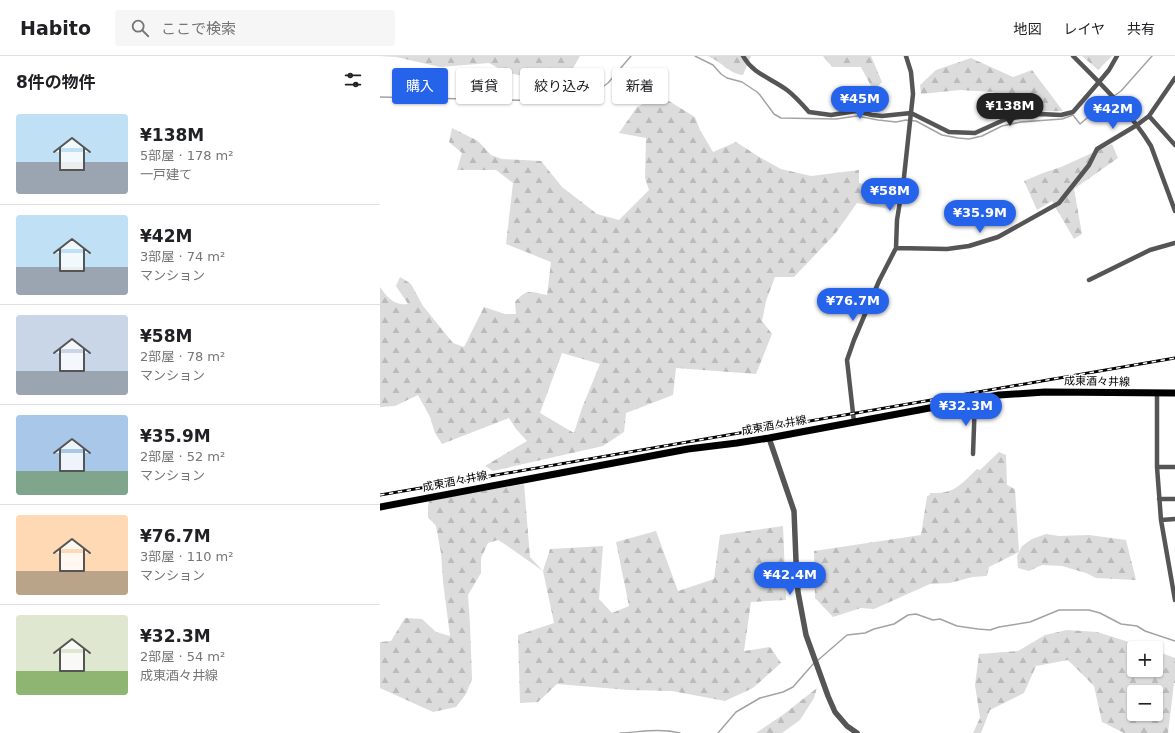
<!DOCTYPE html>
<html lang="ja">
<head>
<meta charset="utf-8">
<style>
	body { margin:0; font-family:"DejaVu Sans","Noto Sans JP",sans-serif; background:#f6f6f6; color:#202124; height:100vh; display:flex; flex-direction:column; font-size:15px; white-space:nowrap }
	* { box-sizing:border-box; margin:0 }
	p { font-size:13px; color:#757577 }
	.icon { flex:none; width:22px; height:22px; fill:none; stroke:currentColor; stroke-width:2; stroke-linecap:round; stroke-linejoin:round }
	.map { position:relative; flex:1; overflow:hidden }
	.sheet { display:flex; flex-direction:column; background:#fff; width:380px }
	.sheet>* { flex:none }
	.top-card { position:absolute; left:12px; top:12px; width:380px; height:36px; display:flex; gap:8px }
	.fabs { position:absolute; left:747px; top:585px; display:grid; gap:8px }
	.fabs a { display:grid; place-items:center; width:36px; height:36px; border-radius:4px; background:#fff; box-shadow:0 1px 3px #0004; font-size:20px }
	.price { position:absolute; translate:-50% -34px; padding:0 9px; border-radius:14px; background:#2563eb; color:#fff; font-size:13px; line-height:26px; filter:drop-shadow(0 1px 2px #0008) }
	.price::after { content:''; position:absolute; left:50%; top:24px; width:12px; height:9px; margin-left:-6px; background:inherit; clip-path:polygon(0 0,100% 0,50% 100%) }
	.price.active { background:#222; color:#fff }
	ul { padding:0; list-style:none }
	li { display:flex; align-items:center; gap:12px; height:100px; padding:0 16px }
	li+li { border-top:1px solid #e0e0e0 }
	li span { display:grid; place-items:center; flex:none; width:112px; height:80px; border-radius:4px; color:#555 }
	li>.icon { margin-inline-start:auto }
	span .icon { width:48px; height:48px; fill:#fffc; stroke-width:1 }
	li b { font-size:17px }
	h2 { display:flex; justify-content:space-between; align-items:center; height:48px; padding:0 16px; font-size:17px }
	.tag { padding:0 14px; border-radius:4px; background:#fff; box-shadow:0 1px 3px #0004; font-size:14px; line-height:36px }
	.tag.active { background:#2563eb; color:#fff }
	header { display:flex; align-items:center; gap:24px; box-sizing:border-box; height:56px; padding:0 20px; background:#fff; border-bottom:1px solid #e0e0e0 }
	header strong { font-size:19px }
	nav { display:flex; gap:22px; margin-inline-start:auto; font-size:14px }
	.search { width:280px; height:36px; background:#f6f6f6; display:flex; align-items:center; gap:10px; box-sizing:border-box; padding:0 14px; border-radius:4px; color:#757577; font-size:15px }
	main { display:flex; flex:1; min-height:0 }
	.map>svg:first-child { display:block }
</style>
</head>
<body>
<header>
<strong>Habito</strong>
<div class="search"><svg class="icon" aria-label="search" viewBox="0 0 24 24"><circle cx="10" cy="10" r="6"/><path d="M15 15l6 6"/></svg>ここで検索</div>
<nav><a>地図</a><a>レイヤ</a><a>共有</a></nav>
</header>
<main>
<section class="sheet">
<h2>8件の物件<svg class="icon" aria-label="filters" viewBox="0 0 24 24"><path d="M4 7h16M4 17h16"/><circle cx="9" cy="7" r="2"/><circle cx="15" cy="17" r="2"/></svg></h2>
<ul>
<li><span style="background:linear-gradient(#bfe0f5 60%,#9aa5b1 0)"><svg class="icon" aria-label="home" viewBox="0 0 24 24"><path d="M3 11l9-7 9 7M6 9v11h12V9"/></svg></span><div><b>¥138M</b><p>5部屋 · 178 m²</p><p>一戸建て</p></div></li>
<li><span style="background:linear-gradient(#bfe0f5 65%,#9aa5b1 0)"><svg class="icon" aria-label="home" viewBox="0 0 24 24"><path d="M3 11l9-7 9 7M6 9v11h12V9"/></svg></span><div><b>¥42M</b><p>3部屋 · 74 m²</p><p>マンション</p></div></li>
<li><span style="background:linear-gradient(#c9d6e8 70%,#9aa5b1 0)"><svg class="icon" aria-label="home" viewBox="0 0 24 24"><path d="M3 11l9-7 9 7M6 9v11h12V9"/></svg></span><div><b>¥58M</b><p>2部屋 · 78 m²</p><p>マンション</p></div></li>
<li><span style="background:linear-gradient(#a9c7e8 70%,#7fa58c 0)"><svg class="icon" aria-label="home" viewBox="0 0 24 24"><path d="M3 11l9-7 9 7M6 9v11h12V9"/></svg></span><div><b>¥35.9M</b><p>2部屋 · 52 m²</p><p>マンション</p></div></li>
<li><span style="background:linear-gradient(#ffd9b3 70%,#b9a48a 0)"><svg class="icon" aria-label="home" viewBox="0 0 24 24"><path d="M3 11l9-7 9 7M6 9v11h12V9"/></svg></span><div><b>¥76.7M</b><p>3部屋 · 110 m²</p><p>マンション</p></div></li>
<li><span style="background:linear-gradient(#dfe7d0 70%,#8fb573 0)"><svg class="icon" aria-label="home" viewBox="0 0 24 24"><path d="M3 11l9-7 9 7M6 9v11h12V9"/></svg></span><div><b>¥32.3M</b><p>2部屋 · 54 m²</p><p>成東酒々井線</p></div></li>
</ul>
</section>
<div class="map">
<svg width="795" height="677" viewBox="0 0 795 677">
	<defs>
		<pattern id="forest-firs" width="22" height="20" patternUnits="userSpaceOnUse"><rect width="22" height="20" fill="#dcdcdc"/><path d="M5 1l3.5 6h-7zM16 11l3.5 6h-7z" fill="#bbb"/></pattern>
	</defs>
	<rect width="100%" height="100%" fill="#fff"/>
	<path fill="url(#forest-firs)" fill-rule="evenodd" d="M 0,0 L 200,0 L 192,14 L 152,22 L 125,16 L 109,7 L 60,11 L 16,1 Z
		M 327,0 L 371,0 L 363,19 C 349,18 340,4 327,0 Z
		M 443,0 L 491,0 L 502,26 L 498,30 L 491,30 L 481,11 L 452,11 Z
		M 702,0 L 732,0 L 718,14 Z
		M 591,2 L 633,21 L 652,14 L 683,55 L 637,56 L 631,46 L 613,36 L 580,34 L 541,38 L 540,29 L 556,14 Z
		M 289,45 L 315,61 L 320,74 L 333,96 L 356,86 L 381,102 L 401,113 L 431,120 L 479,114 L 479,127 L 517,138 L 515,154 L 477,147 L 455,178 L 414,221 L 395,221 L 386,245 L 382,265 L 392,278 L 376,318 L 296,312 L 293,339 L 246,357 L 244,376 L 223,390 L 113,415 L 105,410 L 147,385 L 136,373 L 129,362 L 62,388 L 55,377 L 50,361 L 38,339 L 15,350 L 0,351 L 0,231 C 7,241 14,250 28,248 L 16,230 L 20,221 L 31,228 L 43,250 L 73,287 L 84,291 L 104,251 L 125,258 L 136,258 L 135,246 C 147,232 151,236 167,239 L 171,206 L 126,188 L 133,127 L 116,114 L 77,114 L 82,97 L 69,86 L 72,72 L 98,85 L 111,99 L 122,103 L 161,105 L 182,131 L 217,158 L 239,164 L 269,134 L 265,122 L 266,82 L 239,77 L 257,51 L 265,47 ZM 182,297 L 220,308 L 202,352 L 194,377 L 160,357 Z
		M 732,88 L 738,102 L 694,133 L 702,178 L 694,183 L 672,145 L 657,154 L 644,125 L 663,117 L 681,111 Z
		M 619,396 L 626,399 L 627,429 L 635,433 L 639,496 L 642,490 L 652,483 L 666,478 L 679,480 L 709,479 L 746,484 L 756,524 L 716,522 L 706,517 L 682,510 L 662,509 L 649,515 L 638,512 L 637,500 L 639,496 L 609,511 L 607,520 L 592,521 L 570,527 L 550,528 L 494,553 L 481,552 L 453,561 L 435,542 L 434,495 L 541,479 L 547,440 L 550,439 L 550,437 C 575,438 580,429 597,413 L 600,414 Z
		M 144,428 L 150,501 L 163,515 L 170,493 L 223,490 L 219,543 L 232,557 L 249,550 L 236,486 L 276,475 L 298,535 L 334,523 L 340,479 L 403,470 L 406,544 L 371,546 L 364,595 L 390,591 L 401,607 L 373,632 L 345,645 L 292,635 L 249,634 L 177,628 L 158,646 L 140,647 L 138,579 L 174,567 L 163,515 L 123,487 L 118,484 L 108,487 L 101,502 L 101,517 L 88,539 L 90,569 L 92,623 L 86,638 L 76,651 L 53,656 L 0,632 L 0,586 L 11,585 L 25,562 L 42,563 L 56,576 L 70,580 L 63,526 L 61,497 L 56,470 L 48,461 L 48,451 L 49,445 L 90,437 Z
		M 687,574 L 717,576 L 768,592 L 754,592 L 754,614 L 776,614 L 776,595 L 795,602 L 795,627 L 794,627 L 788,677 L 744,677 L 722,666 L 714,630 L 688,604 L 656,610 L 644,637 L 610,654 L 601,677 L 593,677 L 600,662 L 595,629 L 599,598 L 638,595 L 665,579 ZM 754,636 L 776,636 L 776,658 L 754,658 Z
		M 437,632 L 434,642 L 420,664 L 402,677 L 376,677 L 404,658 Z"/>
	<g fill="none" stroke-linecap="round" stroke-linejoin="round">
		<path stroke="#a3a3a3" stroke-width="1.5" d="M 315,0 L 333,9 L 341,18 L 347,22 L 362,26 L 377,36 L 380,39 L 394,58 L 401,62 L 456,63 L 477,60 L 498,64 L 516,66 L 526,64 L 536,65 L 562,79 L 578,82 L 589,83 L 602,80 L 622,70 L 641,66 L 682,63 L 693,59 L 700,68 L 727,45 L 741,35 L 772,0
			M 0,41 L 173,45 L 221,32 L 228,27 L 251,0
			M 437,605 L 467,579 L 485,577 L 494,573 L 514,568 L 528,559 L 536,558 L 553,564 L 560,563 L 577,570 L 598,573 L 610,574 L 619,571 L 650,566 L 679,554 L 709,554 L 720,557 L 741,568 L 757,570 L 765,575 L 795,585
			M 240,677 C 260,676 280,672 300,677
			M 338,677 L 356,656 L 380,642 L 403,636 L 413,631 L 434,607"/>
		<path stroke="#555" stroke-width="4.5" d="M 363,0 C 373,18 391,22 407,34 C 415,40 422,48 429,56 L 451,59 L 476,55 L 492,59 L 502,60 L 531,57 L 569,76 L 595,77 L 626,63 L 660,58 L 681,59 L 693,56 L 719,26 L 729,14 L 737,0
			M 693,0 C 720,27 751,57 771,90 L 795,155
			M 769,60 L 795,89
			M 516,192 L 567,193 L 589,190 L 618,181 L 679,147 L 709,109 L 717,93 L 757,69 L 769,60 L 795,22
			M 709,224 L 770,194 L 795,187
			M 777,337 L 777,411 L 781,464 L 795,544
			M 474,366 L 467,304 L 474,284 L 499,225 L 516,192 L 517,164 L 524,121 L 533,38 L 531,16 L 526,0
			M 593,398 L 595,344
			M 777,411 L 795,411
			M 779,443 L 795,443
			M 781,464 L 795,463"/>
		<path stroke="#555" stroke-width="5.5" d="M 389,382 L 414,455 L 416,505 L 418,536 L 426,579 L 448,640 L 455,656 L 467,670 L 477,677"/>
		<path stroke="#000" stroke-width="7" d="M 0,451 L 308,393 L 357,387 L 389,382 L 619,339 L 665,336 L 795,337"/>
		<defs>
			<path id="rail" d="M 0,439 L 795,302"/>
		</defs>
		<use href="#rail" stroke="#000" stroke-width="3"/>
		<use href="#rail" stroke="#fff" stroke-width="1.5" stroke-dasharray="4.5" stroke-linecap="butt"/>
	</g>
	<g text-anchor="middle" stroke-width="3" stroke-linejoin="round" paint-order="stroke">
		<g font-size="11" fill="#000" stroke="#fff">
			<text transform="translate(717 325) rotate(1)" y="4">成東酒々井線</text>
			<text transform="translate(394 369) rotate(-10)" y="4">成東酒々井線</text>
			<text transform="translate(75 425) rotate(-11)" y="4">成東酒々井線</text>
		</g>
	</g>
</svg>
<div class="fabs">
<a>+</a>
<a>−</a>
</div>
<b class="price" style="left:480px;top:64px">¥45M</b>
<b class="price active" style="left:630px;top:71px">¥138M</b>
<b class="price" style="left:733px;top:74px">¥42M</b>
<b class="price" style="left:510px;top:156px">¥58M</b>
<b class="price" style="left:600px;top:178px">¥35.9M</b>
<b class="price" style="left:473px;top:266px">¥76.7M</b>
<b class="price" style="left:586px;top:371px">¥32.3M</b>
<b class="price" style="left:410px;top:540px">¥42.4M</b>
<div class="top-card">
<a class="tag active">購入</a>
<a class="tag">賃貸</a>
<a class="tag">絞り込み</a>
<a class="tag">新着</a>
</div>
</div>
</main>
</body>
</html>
